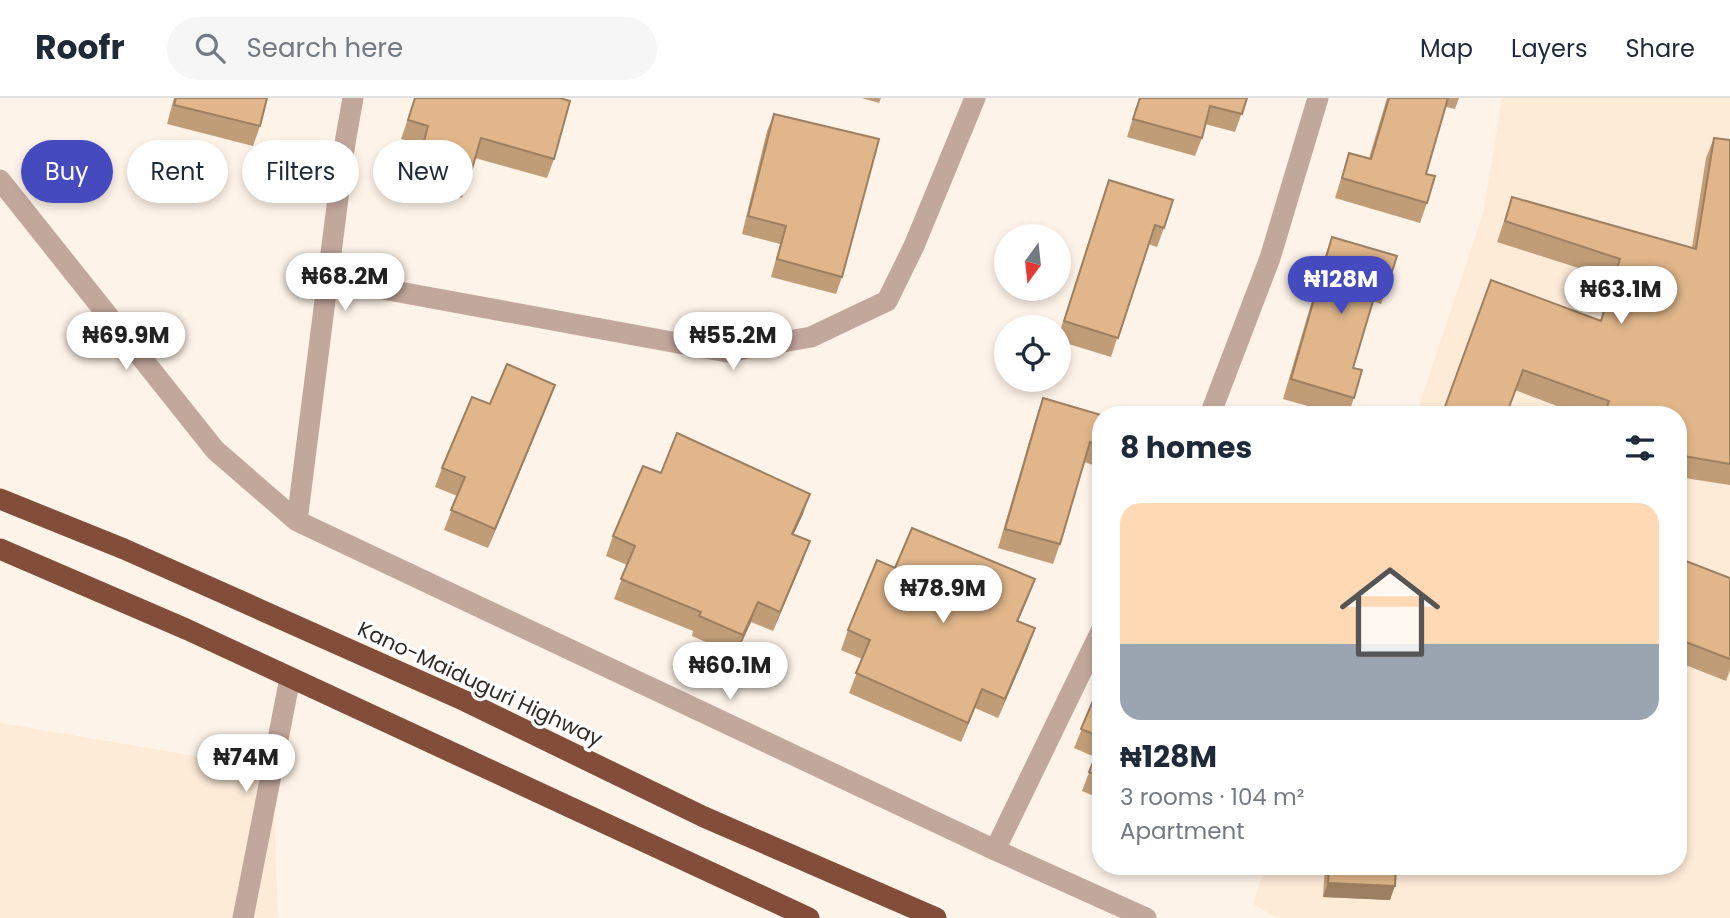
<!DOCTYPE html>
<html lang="en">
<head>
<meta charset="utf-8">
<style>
	body { margin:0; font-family:Poppins,sans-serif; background:#f6f6f7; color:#1f2937; height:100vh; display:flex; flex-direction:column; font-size:26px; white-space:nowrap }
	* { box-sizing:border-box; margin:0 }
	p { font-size:23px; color:#747a83 }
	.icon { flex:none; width:38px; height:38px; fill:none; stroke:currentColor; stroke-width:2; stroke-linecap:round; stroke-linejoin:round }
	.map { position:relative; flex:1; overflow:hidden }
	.sheet { position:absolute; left:1092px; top:308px; width:595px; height:469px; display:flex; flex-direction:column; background:#fff; border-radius:28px; box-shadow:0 4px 10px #0003 }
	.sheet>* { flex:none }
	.guide { position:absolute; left:21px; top:42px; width:665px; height:63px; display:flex; gap:14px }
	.needle { width:46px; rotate:195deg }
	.fabs { position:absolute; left:994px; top:126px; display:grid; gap:14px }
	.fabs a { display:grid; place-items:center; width:77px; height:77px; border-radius:50%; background:#fff; box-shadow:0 4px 10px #0003; font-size:35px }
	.price { position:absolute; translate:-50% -60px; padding:0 16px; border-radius:24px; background:#fff; color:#222; font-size:23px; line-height:46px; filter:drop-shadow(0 2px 4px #0008) }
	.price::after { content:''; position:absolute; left:50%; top:42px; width:21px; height:16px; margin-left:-10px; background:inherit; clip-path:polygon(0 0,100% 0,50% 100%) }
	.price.selected { background:#454abf; color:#fff }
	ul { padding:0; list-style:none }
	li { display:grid; align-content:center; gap:14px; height:371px; padding:0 28px }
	li span { display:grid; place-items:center; height:217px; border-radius:21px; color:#555 }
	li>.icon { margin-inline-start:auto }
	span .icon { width:126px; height:126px; fill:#fffc; stroke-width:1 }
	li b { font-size:30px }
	h2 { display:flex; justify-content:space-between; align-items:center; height:84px; padding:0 28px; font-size:30px }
	.tag { padding:0 24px; border-radius:32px; background:#fff; box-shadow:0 4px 10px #0003; font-size:24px; line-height:63px }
	.tag.selected { background:#454abf; color:#fff }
	header { display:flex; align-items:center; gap:42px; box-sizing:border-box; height:98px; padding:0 35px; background:#fff; border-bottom:2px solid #e0e1e3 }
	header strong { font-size:33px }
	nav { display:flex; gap:38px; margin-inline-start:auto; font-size:24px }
	.search { width:490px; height:63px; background:#f6f6f7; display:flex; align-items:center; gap:18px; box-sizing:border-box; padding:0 24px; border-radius:38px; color:#747a83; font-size:26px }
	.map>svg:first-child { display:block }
</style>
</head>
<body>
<header>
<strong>Roofr</strong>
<div class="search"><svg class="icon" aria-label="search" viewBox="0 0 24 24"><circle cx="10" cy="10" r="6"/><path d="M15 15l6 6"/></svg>Search here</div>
<nav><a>Map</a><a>Layers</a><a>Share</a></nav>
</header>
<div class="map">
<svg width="1730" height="820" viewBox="0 0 1730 820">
	<rect width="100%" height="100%" fill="#fef3e8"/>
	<path fill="#fdead7" d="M 1502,0 L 1730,0 L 1730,820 L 1278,820 L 1253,806 L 1265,768 L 1678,768 L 1678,317 L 1416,317 L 1484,112 Z
		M 0,625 L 272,671 L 278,820 L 0,820 Z"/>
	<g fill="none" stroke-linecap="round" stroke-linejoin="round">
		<path stroke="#c2a79d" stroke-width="21" d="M 0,82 L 215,352 L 297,423 L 995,752 L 1146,820
			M 328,181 L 727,254 L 811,239 L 887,203 L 914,148 L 975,0
			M 1210,317 L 1270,160 L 1318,0
			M 297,423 L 345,45 L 353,0
			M 995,752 L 1101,533
			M 243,820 L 290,580"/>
		<path stroke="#824e3a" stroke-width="21" d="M 0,401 L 124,451 L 465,603 L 704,719 L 936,820
			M 0,451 L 186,531 L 809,820"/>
	</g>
	<path fill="#c19d77" d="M 174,0 L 267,0 L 260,28 L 253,48 L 167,26 Z
		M 415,0 L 554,61 L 547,80 L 475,60 L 462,100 L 411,85 L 421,47 L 401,41 Z
		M 862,0 L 881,0 L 879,5 Z
		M 1139,0 L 1247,0 L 1235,34 L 1205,26 L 1202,40 L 1195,58 L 1127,39 Z
		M 1387,0 L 1459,0 L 1455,11 L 1446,9 L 1426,76 L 1427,105 L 1420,125 L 1335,100 L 1349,55 L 1369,60 Z
		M 774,16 L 842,179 L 836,196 L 771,179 L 780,146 L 742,136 L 767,33 Z
		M 1714,40 L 1730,42 L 1730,387 L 1678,379 L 1678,317 L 1581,317 L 1515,292 L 1442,317 L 1600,223 L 1613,181 L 1497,144 L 1512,99 L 1692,150 L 1706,60 Z
		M 1109,82 L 1164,130 L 1157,149 L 1148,146 L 1111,259 L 1059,243 L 1059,236 Z
		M 1332,139 L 1388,186 L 1381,206 L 1373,203 L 1353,270 L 1354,300 L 1348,317 L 1339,317 L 1283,301 L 1325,158 Z
		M 555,287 L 488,450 L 444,432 L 457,398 L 435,389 L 442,370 L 490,306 Z
		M 1043,300 L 1100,348 L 1093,367 L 1084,364 L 1060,446 L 1053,466 L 998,450 L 1036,320 Z
		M 661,375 L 803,416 L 793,436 L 810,443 L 803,462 L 773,533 L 751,524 L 736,557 L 692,538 L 693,533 L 614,501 L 627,467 L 606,458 L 613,438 Z
		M 1678,460 L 1730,480 L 1730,572 L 1726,583 L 1678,564 Z
		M 895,470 L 1035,481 L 1018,523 L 1028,550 L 998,620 L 975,610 L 961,644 L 849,595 L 862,561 L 841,552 L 848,532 Z
		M 1101,584 L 1101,701 L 1082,693 L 1095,659 L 1074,650 Z
		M 1325,768 L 1396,768 L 1390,802 L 1323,799 Z"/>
	<path fill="#9d7f61" d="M 555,287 L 548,306 L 488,450 L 495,431 Z
		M 810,396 L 803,416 L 785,455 L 792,436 Z
		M 810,443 L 803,462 L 773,533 L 780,514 Z
		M 1035,481 L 1028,500 L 1010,542 L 1017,523 Z
		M 758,504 L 751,524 L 736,557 L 743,537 Z
		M 1035,530 L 1028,550 L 998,620 L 1005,601 Z
		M 982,591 L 975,610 L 961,644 L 968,625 Z
		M 1328,785 L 1395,788 L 1390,802 L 1323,799 Z"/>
	<path fill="#e0b68a" stroke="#9d7f61" stroke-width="2" d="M 176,0 L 267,0 L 260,28 L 174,7 Z
		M 415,0 L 560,0 L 570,3 L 554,61 L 481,40 L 469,81 L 418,66 L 428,28 L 408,22 Z
		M 1140,0 L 1247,0 L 1242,16 L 1210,8 L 1202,40 L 1133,21 Z
		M 1389,0 L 1448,0 L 1426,76 L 1435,78 L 1427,105 L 1342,80 L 1349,55 L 1371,61 Z
		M 774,16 L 879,41 L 842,179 L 777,161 L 786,128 L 748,118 Z
		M 1714,40 L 1730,42 L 1730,366 L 1678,357 L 1678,317 L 1604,317 L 1609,303 L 1523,272 L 1506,317 L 1442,317 L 1491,182 L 1601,223 L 1620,161 L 1505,123 L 1512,99 L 1696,151 Z
		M 1109,82 L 1173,102 L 1164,130 L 1155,127 L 1118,240 L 1064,223 Z
		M 1332,139 L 1397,158 L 1388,186 L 1379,183 L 1353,270 L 1362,272 L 1354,300 L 1291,281 Z
		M 507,266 L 555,287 L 495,431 L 451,412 L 465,379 L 442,370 L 472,299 L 490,306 Z
		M 1043,300 L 1101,317 L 1100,348 L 1090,344 L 1060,446 L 1005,431 Z
		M 677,335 L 810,396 L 792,436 L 810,443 L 780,514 L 758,504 L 743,537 L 699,518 L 701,514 L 621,481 L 635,448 L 613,438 L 643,368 L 661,375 Z
		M 912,430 L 1035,481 L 1017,523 L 1035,530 L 1005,601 L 982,591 L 968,625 L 856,575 L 870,542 L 848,532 L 877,462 L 895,470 Z
		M 1678,460 L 1730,480 L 1730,561 L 1678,541 Z
		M 1101,584 L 1101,639 L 1081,631 Z
		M 1101,645 L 1101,679 L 1089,674 Z
		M 1329,768 L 1396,768 L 1395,788 L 1328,785 Z"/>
	<g text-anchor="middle" stroke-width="7" stroke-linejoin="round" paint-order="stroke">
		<g font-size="21" fill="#312b24" stroke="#fff">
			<text transform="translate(480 586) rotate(25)" y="7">Kano-Maiduguri Highway</text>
		</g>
	</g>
</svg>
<div class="fabs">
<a><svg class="needle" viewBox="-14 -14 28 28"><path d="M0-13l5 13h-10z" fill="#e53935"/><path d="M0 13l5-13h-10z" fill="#747a83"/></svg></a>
<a><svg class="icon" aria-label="locate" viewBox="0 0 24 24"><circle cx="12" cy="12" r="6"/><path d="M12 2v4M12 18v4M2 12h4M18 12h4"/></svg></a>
</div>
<b class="price" style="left:345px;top:215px">₦68.2M</b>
<b class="price selected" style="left:1341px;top:218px">₦128M</b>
<b class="price" style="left:1621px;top:228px">₦63.1M</b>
<b class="price" style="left:126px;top:274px">₦69.9M</b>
<b class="price" style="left:733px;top:274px">₦55.2M</b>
<b class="price" style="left:943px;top:527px">₦78.9M</b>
<b class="price" style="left:730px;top:604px">₦60.1M</b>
<b class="price" style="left:246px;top:696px">₦74M</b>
<div class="guide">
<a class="tag selected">Buy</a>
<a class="tag">Rent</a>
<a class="tag">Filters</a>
<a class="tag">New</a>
</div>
<section class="sheet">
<h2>8 homes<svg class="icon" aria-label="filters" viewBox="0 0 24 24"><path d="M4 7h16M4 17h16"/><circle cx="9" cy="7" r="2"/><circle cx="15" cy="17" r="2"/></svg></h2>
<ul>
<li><span style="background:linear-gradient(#ffd9b3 65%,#9aa5b1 0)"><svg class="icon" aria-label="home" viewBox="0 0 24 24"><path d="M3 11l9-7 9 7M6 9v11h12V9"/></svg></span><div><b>₦128M</b><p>3 rooms · 104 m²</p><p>Apartment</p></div></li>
</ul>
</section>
</div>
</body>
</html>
